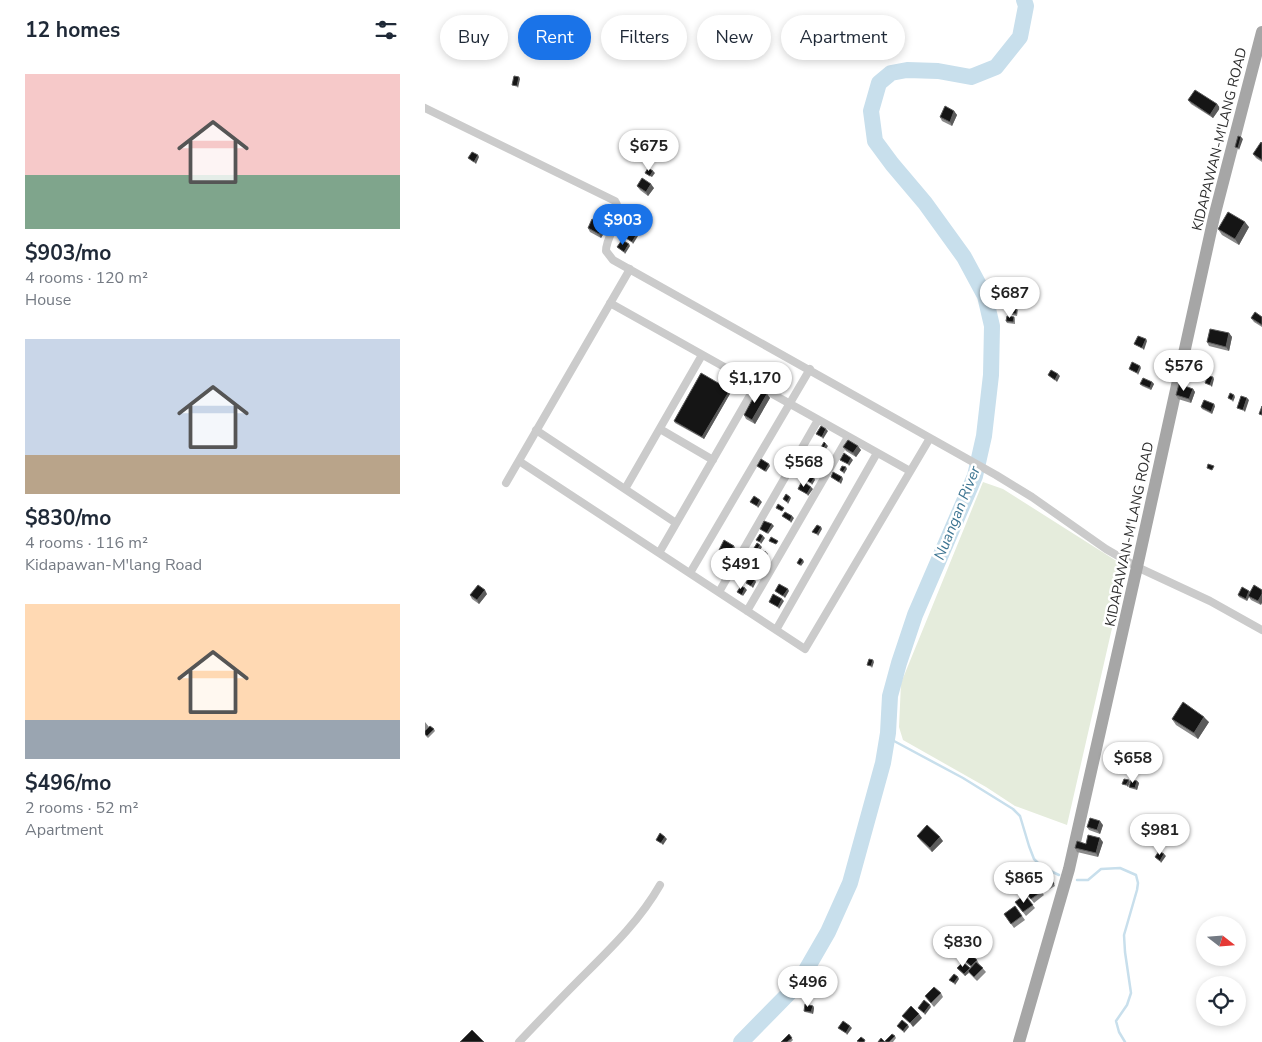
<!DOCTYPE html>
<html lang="en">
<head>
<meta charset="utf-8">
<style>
	body { margin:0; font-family:"Nunito Sans",sans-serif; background:#f2f2f3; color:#1f2937; height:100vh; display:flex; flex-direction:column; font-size:19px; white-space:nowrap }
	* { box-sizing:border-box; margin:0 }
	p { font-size:16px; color:#747a83 }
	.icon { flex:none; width:28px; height:28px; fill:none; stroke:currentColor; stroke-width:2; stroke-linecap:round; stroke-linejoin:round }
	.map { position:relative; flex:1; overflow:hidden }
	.drawer { display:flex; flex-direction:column; background:#fff; width:425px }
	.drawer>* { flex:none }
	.guide { position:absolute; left:15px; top:15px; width:475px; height:45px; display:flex; gap:10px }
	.needle { width:32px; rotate:107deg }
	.buttons { position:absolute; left:771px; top:916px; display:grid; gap:10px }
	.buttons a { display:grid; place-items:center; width:50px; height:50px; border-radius:50%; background:#fff; box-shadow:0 2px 8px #0003; font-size:25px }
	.price { position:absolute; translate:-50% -42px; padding:0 11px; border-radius:18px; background:#fff; color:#222; font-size:16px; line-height:32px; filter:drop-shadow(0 1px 2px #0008) }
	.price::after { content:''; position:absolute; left:50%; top:30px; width:15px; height:11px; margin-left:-8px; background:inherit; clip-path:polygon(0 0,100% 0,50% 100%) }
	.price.current { background:#1a73e8; color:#fff }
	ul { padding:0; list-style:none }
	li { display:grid; align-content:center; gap:10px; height:265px; padding:0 25px }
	li span { display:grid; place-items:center; height:155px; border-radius:0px; color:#555 }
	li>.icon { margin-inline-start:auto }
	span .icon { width:90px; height:90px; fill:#fffc; stroke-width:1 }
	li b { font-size:21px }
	h2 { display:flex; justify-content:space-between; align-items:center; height:60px; padding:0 25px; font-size:21px }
	.pill { padding:0 18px; border-radius:22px; background:#fff; box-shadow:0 2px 8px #0003; font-size:18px; line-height:45px }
	.pill.current { background:#1a73e8; color:#fff }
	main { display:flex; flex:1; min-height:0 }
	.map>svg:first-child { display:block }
</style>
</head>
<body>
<main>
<section class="drawer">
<h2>12 homes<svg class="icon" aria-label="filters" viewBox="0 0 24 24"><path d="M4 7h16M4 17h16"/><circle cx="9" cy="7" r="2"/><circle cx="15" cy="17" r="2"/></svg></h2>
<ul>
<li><span style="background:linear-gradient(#f6c9c9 65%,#7fa58c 0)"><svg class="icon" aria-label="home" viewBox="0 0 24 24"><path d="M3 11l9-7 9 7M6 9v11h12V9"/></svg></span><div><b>$903/mo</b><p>4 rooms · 120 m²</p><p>House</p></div></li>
<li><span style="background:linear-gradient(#c9d6e8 75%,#b9a48a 0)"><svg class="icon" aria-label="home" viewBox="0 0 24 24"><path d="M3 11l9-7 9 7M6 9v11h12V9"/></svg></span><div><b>$830/mo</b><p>4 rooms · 116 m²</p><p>Kidapawan-M'lang Road</p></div></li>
<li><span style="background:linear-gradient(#ffd9b3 75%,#9aa5b1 0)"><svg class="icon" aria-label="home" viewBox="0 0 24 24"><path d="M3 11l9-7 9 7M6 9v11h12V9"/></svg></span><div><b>$496/mo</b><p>2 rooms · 52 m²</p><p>Apartment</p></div></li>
</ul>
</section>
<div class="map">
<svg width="837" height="1042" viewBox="0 0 837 1042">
	<rect width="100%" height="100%" fill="#fff"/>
	<path fill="#e5ecdc" d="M 558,482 L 578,489 L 701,567 L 642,825 L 590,806 L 561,787 L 478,740 L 474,727 L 476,683 Z"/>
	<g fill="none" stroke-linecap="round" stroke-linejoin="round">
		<path stroke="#c8dfec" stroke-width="2.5" d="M 463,733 L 469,741 L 538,778 L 588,809 L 595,816 L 604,846 L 609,859 L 617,867 L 634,875
			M 652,880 L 663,880 L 676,869 L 695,868 L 711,875 L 713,883 L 712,890 L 699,935 L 700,952 L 706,993 L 702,1005 L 691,1021 L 694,1032 L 700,1042"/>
		<path stroke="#c8dfec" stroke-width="16" d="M 316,1042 L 373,984 L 403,932 L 425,883 L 458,763 L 463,733 L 465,696 L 474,663 L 490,615 L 550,476 L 559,436 L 566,375 L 567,326 L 560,296 L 539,257 L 500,203 L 467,164 L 450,141 L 446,111 L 454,83 L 466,73 L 482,70 L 513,71 L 546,77 L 571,67 L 595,37 L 601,6 L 599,0"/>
		<path stroke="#cbcbcb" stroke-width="8" d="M 0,108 L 190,201 C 201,218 181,233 181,251 L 188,260 L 571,475 L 607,497 L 681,549 L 712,567 L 785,601 L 837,630
			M 185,303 L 485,471
			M 235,429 L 288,460
			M 111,430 L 251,523
			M 94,461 L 380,649 L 505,438
			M 81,483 L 205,269
			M 200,489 L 277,355
			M 234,553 L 331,385
			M 265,573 L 385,369
			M 294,592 L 393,420
			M 322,611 L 423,437
			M 351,630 L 452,453
			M 94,1042 C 113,1022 133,1001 153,981 C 183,951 214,922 235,885"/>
		<path stroke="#a6a6a6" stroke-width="12" d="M 594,1042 L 644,869 L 712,567 L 789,217 L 837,32"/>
	</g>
	<path fill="#8a8a8a" d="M 763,100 L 792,104 L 795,108 L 788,118 L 766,104 Z
		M 529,111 L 532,115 L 527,126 L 517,121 L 515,117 Z
		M 837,143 L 837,162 L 831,158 L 828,154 Z
		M 212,186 L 229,188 L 223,196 L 215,190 Z
		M 179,227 L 177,230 L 179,233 L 176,238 L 165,232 L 163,228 Z
		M 824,227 L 814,245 L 797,235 L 793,229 Z
		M 587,304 L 588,306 L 588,308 L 593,310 L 592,316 L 582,314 L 581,312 Z
		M 589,317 L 590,319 L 590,324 L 582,323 L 581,321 Z
		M 837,317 L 837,327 L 829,322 L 826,318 Z
		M 804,333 L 807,337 L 804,351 L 784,346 L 782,342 Z
		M 727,382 L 729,384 L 726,390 L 717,386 L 715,384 Z
		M 768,389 L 770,392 L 766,403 L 753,399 L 751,395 Z
		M 306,392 L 279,439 L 250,423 L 249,421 Z
		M 342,394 L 345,398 L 330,424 L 321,419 L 319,415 Z
		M 790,406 L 787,414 L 777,409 L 776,407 Z
		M 418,447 L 436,450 L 431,457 L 421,451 Z
		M 294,550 L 311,550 L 306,559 L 296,554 Z
		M 829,585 L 836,605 L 826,600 L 824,597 L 822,601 L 814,597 L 813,595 L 824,591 L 825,592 Z
		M 62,594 L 54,604 L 47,599 L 45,595 Z
		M 747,719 L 784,722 L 773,739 L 751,725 Z
		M 0,722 L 4,727 L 9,729 L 10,731 L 3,738 L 0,735 Z
		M 712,781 L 714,783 L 712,790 L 705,788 L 704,787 Z
		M 678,825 L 675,834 L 664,830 L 662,827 Z
		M 492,836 L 518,841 L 507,852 L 495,840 Z
		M 678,842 L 673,857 L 652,852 L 650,848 Z
		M 627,879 L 630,886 L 623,890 L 621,888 Z
		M 611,885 L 619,895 L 609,903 L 601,893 Z
		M 600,895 L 610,908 L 601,916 L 590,902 Z
		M 590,906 L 600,920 L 589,928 L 579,914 Z
		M 536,957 L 552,960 L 554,964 L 561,972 L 552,981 L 544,973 L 540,976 L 532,968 L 545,968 L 546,967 L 539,961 Z
		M 516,993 L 518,997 L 509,1007 L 500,996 Z
		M 388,1006 L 389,1008 L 388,1014 L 380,1012 L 379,1011 Z
		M 364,1034 L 368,1040 L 366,1042 L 356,1042 Z
		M 470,1036 L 471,1038 L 468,1042 L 461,1042 Z"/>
	<path fill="#5b5b5b" d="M 94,77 L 95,79 L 93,88 L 92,86 Z
		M 792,104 L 795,108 L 788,118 L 785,115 Z
		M 529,111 L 532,115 L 527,126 L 525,122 Z
		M 816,137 L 818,139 L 814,150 L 813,148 Z
		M 53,155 L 54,157 L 51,164 L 49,162 Z
		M 228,171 L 230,173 L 227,177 L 225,176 Z
		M 226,184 L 229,188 L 223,196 L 221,192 Z
		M 208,212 L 210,214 L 207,220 L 206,218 Z
		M 820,222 L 824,227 L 814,245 L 810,239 Z
		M 176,223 L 179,227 L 177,230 L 179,233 L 176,238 L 174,234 L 174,227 Z
		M 212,234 L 213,236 L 208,244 L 207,242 Z
		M 204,244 L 205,246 L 200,254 L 199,252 Z
		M 804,333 L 807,337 L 804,351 L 801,347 Z
		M 721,339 L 722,341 L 719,350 L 717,348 Z
		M 715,366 L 716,368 L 713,375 L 712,373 Z
		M 633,374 L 635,376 L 632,382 L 630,380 Z
		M 788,377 L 789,379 L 787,387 L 785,385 Z
		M 727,382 L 729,384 L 726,390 L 725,388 Z
		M 768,389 L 770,392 L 766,403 L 764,399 Z
		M 305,390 L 306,392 L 279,439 L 277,437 Z
		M 342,394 L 345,398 L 330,424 L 327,420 Z
		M 809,395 L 810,397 L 808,402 L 807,400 Z
		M 822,398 L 824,400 L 820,412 L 818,410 Z
		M 789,404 L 790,406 L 787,414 L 786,412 Z
		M 401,429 L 403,431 L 398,439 L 397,437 Z
		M 401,444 L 403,446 L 399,452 L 398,450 Z
		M 433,446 L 436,450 L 431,457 L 428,453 Z
		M 403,454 L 404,456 L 400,464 L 398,462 Z
		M 385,457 L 386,459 L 382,467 L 380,465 Z
		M 426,458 L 428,460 L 424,466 L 423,464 Z
		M 344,464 L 345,466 L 341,472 L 340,471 Z
		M 394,464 L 396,466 L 391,474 L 389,472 Z
		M 421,467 L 422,469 L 419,474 L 418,472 Z
		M 417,477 L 418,479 L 416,484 L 414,482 Z
		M 389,478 L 390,480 L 387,485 L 386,483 Z
		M 386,487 L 388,489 L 383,496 L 382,494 Z
		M 365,497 L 366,498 L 363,504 L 362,502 Z
		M 335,500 L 337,502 L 333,508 L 332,506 Z
		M 367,516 L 369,518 L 366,523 L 365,521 Z
		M 347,524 L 349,526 L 343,534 L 342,533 Z
		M 396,527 L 397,529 L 393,536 L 392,534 Z
		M 338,536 L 340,538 L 336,544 L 335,542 Z
		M 335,545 L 337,547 L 334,552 L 332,550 Z
		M 309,546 L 311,550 L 306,559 L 303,555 Z
		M 341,552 L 343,554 L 339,560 L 338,558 Z
		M 378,560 L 379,562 L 376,566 L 375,565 Z
		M 325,565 L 326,567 L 323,573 L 321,571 Z
		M 335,571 L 336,573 L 332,580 L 331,578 Z
		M 319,574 L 320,576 L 317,582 L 315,580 Z
		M 330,580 L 331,582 L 328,588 L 326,586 Z
		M 320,588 L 322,590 L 318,596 L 317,595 Z
		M 363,589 L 364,591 L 360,598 L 358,596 Z
		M 60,590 L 62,594 L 54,604 L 52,600 Z
		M 824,591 L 826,593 L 822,601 L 821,599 Z
		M 837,594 L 837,603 L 836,605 L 833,601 Z
		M 357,599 L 359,601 L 354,609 L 353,607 Z
		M 448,660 L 449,662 L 447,668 L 446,666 Z
		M 779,717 L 784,722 L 773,739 L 769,733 Z
		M 704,780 L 705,782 L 703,787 L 701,785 Z
		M 712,781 L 714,783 L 712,790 L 710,788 Z
		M 675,821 L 678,825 L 675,834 L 672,830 Z
		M 240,837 L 242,839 L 238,845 L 236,843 Z
		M 515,837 L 518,841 L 507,852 L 505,848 Z
		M 675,838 L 678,842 L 673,857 L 671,853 Z
		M 739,854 L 741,856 L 736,863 L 735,861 Z
		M 532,951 L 533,953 L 529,958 L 528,956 Z
		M 545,968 L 546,970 L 540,976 L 539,974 Z
		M 533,977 L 534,979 L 530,985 L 529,983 Z
		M 505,1005 L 506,1007 L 500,1015 L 499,1013 Z
		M 388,1006 L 389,1008 L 388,1014 L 386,1012 Z
		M 494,1014 L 497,1018 L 488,1027 L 485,1023 Z
		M 483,1025 L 484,1027 L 479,1033 L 478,1031 Z
		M 425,1026 L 427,1028 L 422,1035 L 421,1033 Z"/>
	<path fill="#151515" stroke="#5b5b5b" d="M 89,76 L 94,77 L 92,86 L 87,85 Z
		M 770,90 L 792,104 L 785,115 L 763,100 Z
		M 520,106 L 529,111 L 525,122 L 515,117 Z
		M 813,136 L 816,137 L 813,148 L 810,147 Z
		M 836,142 L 837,143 L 837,160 L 828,154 Z
		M 47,152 L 53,155 L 49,162 L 43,158 Z
		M 223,168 L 228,171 L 225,176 L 220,173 Z
		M 217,178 L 226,184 L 221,192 L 212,186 Z
		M 204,210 L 208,212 L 206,218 L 202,216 Z
		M 803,212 L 820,222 L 810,239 L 793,229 Z
		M 167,219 L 176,223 L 174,227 L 176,229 L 174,234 L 163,228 Z
		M 203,228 L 212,234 L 207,242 L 198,236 Z
		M 197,240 L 204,244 L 199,252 L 192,247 Z
		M 582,304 L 587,304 L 587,308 L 592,308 L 591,314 L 581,312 Z
		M 830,312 L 837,317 L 837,325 L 826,318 Z
		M 582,316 L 589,317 L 588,322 L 581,321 Z
		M 785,329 L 804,333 L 801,347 L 782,342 Z
		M 713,336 L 721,339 L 717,348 L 709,344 Z
		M 707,362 L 715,366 L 712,373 L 704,369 Z
		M 626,370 L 633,374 L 630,380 L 623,375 Z
		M 276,373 L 305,390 L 277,437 L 249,421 Z
		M 783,376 L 788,377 L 785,385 L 780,383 Z
		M 718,378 L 727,382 L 725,388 L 715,384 Z
		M 754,384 L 768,389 L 764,399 L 751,395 Z
		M 333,389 L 342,394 L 327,420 L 319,415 Z
		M 805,393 L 809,395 L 807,400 L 803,398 Z
		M 816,396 L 822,398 L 818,410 L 812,408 Z
		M 779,400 L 789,404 L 786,412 L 776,407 Z
		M 837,406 L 837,415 L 834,414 Z
		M 396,426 L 401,429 L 397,437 L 391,434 Z
		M 423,440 L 433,446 L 428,453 L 418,447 Z
		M 399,442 L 401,444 L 398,450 L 395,449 Z
		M 399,452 L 403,454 L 398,462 L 395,459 Z
		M 419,453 L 426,458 L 423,464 L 415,460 Z
		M 380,455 L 385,457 L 380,465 L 376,462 Z
		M 336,459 L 344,464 L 340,471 L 332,466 Z
		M 389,461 L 394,464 L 389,472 L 384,469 Z
		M 783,464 L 789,466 L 787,470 L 782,468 Z
		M 417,466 L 421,467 L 418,472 L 415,470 Z
		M 408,472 L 417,477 L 414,482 L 406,477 Z
		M 381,474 L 389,478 L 386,483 L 378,478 Z
		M 377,481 L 386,487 L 382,494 L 373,489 Z
		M 361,494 L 365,497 L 362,502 L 358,499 Z
		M 329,496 L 335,500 L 332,506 L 325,502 Z
		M 353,504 L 359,508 L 357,511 L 351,508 Z
		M 360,512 L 367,516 L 365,521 L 357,516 Z
		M 339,521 L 347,524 L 342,533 L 335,529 Z
		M 392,525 L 396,527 L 392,534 L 387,532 Z
		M 335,534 L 338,536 L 335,542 L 331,540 Z
		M 346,537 L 353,541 L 351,544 L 344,541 Z
		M 299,540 L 309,546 L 303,555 L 294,550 Z
		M 332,543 L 335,545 L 332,550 L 329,548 Z
		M 338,551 L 341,552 L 338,558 L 335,556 Z
		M 375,558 L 378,560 L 375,565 L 372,563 Z
		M 319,562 L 325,565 L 321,571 L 316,568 Z
		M 330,568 L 335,571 L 331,578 L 326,575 Z
		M 313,571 L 319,574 L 315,580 L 310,577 Z
		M 324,577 L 330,580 L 326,586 L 321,583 Z
		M 354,584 L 363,589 L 358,596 L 350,591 Z
		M 53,585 L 60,590 L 52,600 L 45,595 Z
		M 829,585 L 837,590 L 837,594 L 833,601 L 823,596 Z
		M 316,586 L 320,588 L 317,595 L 312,592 Z
		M 817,587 L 824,591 L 821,599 L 813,595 Z
		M 348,594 L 357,599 L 353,607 L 344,602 Z
		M 444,659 L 448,660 L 446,666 L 442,665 Z
		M 758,702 L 779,717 L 769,733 L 747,719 Z
		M 5,726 L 9,729 L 2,736 L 0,734 L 0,731 Z
		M 699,779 L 704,780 L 701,785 L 697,784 Z
		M 706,780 L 712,781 L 710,788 L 704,787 Z
		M 665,818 L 675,821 L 672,830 L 662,827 Z
		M 502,825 L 515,837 L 505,848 L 492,836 Z
		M 235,833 L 240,837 L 236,843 L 231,840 Z
		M 663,835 L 675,838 L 671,853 L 650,848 L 652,841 L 661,844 Z
		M 734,851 L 739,854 L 735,861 L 730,857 Z
		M 625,877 L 629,884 L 621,888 L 617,881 Z
		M 611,885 L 616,892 L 606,899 L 601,893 Z
		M 600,895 L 608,905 L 598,912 L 590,902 Z
		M 590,906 L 597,916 L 586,924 L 579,914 Z
		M 524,945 L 532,951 L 528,956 L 521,951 Z
		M 542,951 L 552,960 L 546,966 L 536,957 Z
		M 538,962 L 545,968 L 539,974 L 532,968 Z
		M 551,962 L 558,968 L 549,977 L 543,971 Z
		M 529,974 L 533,977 L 529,983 L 524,980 Z
		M 509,987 L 516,993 L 506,1003 L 500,996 Z
		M 499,1000 L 505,1005 L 499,1013 L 493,1008 Z
		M 380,1004 L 388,1006 L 386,1012 L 379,1011 Z
		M 486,1006 L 494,1014 L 485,1023 L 477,1016 Z
		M 477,1020 L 483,1025 L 478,1031 L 472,1026 Z
		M 418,1021 L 425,1026 L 421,1033 L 413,1028 Z
		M 47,1030 L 59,1042 L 35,1042 Z
		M 364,1034 L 367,1038 L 362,1042 L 356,1042 Z
		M 467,1034 L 470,1036 L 464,1042 L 461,1042 L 460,1041 Z
		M 436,1037 L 440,1040 L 439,1042 L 434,1042 L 432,1041 Z
		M 456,1038 L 460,1042 L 453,1042 Z"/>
	<g text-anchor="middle" stroke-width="5" stroke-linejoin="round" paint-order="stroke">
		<g font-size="14" fill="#2e2e2e" stroke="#fff">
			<text transform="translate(794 139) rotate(-76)" y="5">KIDAPAWAN-M'LANG ROAD</text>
			<text transform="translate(704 534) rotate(-78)" y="5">KIDAPAWAN-M'LANG ROAD</text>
		</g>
		<g font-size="15" font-style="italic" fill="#3c7491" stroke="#fff">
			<text transform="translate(532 513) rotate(-68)" y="5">Nuangan River</text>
		</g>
	</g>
</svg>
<div class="buttons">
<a><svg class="needle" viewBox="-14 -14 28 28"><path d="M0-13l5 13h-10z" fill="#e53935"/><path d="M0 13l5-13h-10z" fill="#747a83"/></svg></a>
<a><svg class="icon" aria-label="locate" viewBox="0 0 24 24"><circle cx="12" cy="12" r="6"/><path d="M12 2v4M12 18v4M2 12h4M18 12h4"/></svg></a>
</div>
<b class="price" style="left:224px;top:172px">$675</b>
<b class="price current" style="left:198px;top:246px">$903</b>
<b class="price" style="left:585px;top:319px">$687</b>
<b class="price" style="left:759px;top:392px">$576</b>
<b class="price" style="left:330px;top:404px">$1,170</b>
<b class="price" style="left:379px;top:488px">$568</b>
<b class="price" style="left:316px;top:590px">$491</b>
<b class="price" style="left:708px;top:784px">$658</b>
<b class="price" style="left:735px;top:856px">$981</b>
<b class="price" style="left:599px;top:904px">$865</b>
<b class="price" style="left:538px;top:968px">$830</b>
<b class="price" style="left:383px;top:1008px">$496</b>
<div class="guide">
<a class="pill">Buy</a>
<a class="pill current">Rent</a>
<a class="pill">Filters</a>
<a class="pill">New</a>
<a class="pill">Apartment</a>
</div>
</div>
</main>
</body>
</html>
